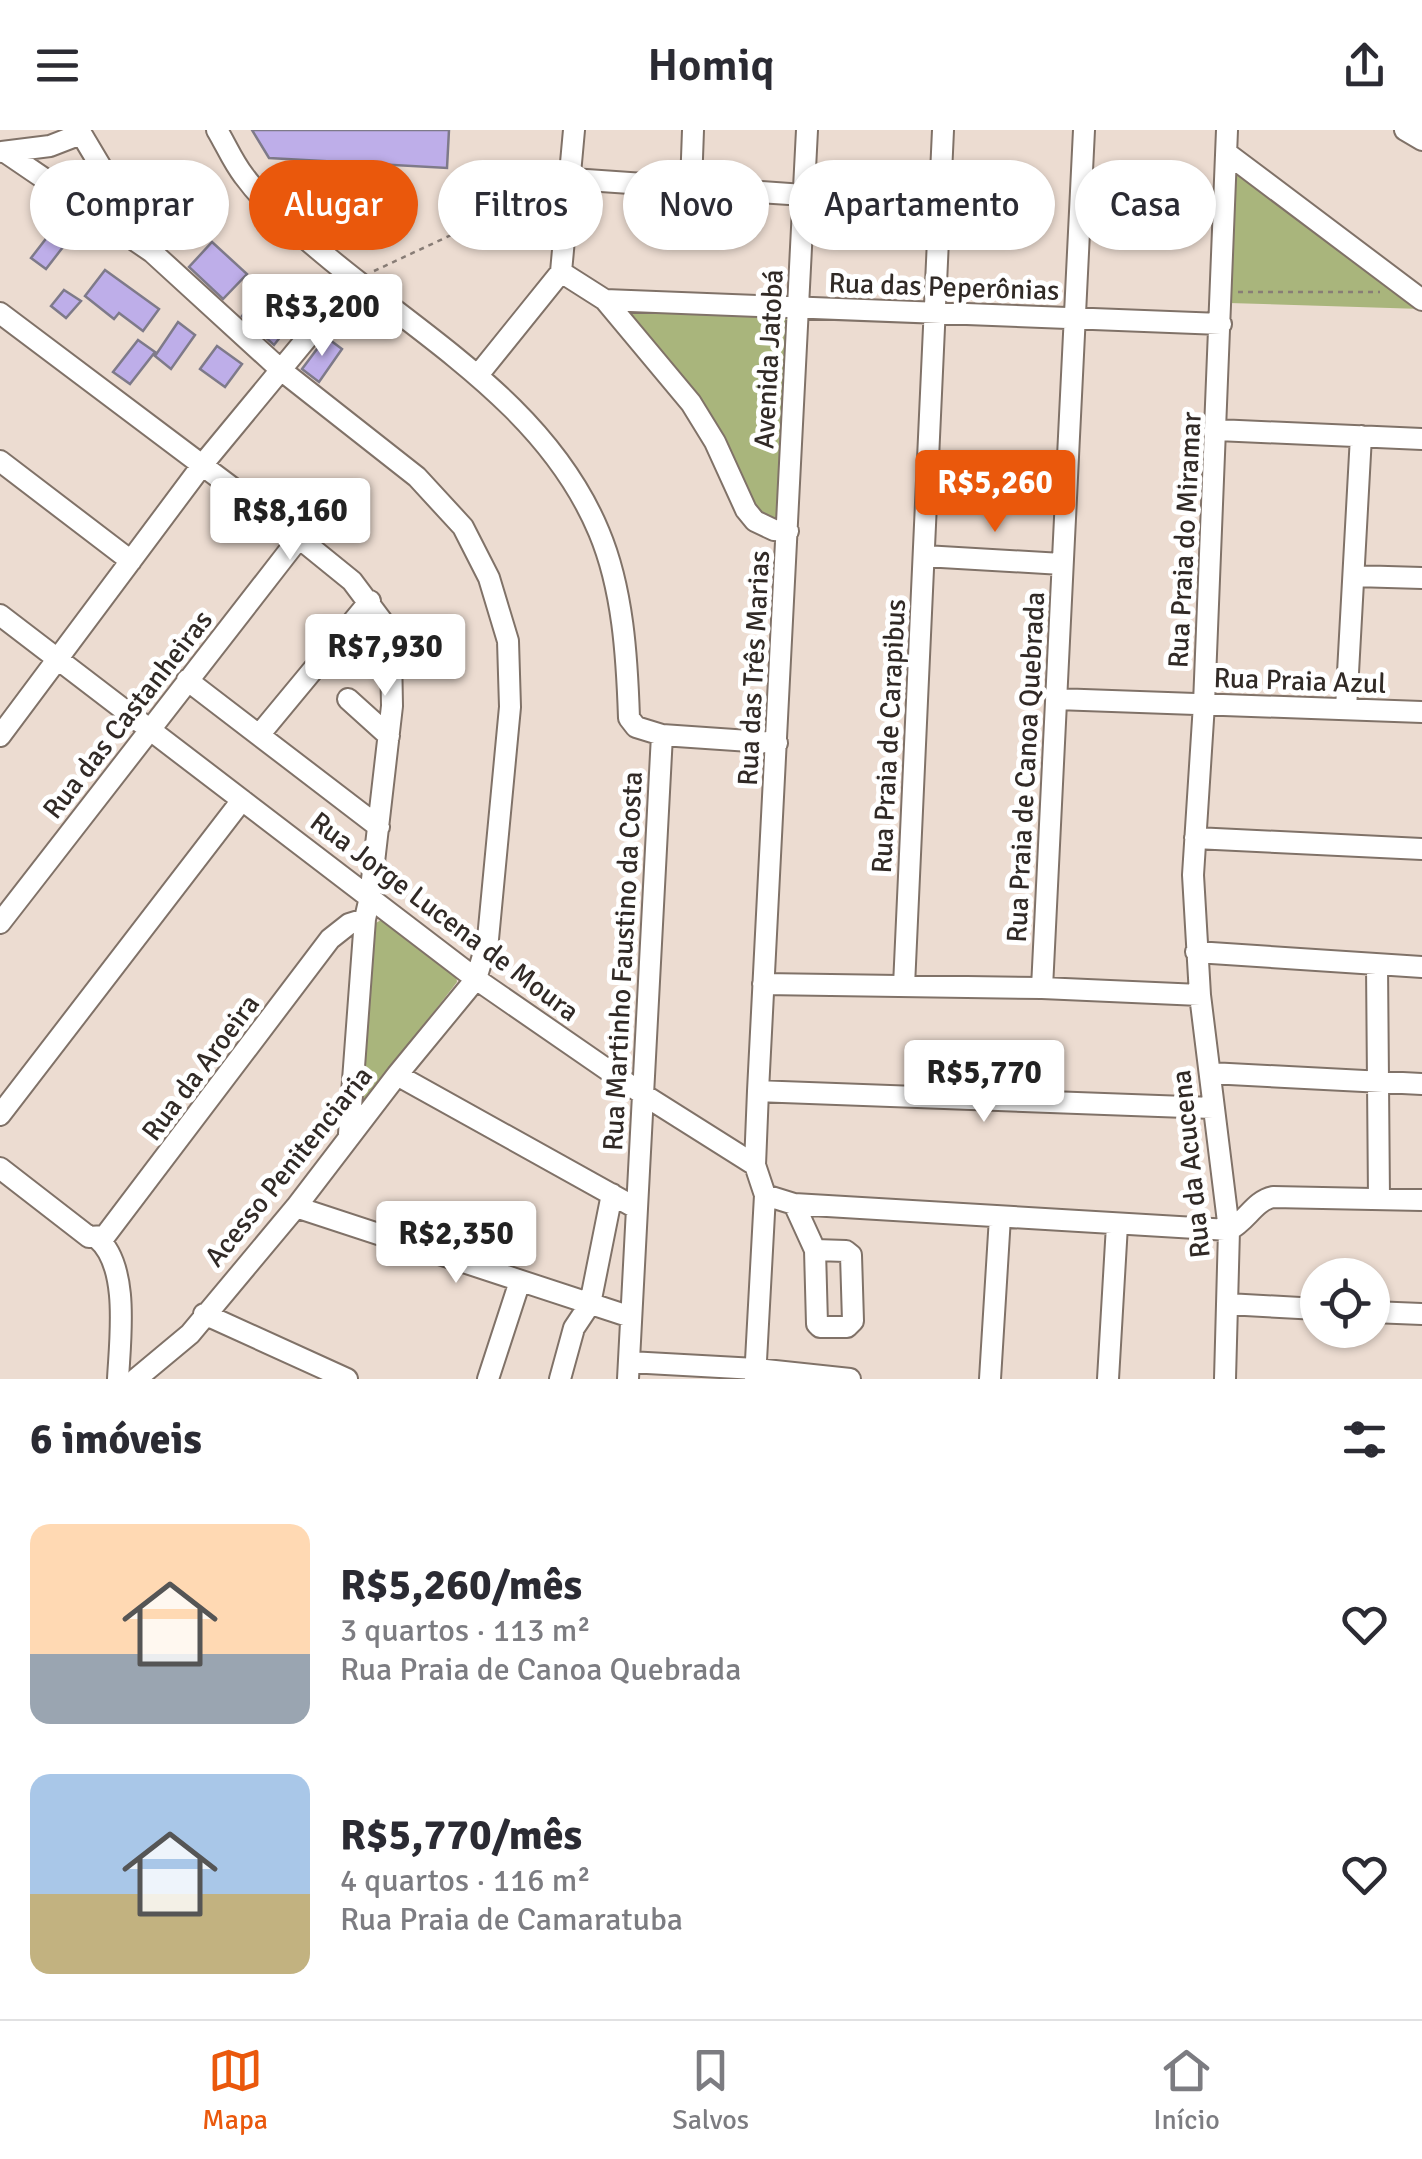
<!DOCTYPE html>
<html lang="pt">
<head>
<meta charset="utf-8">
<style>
	body { margin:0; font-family:Signika,sans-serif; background:#f7f7f7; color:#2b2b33; height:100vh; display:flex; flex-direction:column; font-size:38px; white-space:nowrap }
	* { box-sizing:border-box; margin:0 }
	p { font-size:32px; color:#7c7c81 }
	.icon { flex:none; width:55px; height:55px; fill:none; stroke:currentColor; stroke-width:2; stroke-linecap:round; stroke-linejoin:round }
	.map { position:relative; height:1249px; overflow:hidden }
	.panel { display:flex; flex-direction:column; background:#fff; flex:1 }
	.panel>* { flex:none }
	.banner { position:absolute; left:30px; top:30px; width:1362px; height:90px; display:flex; gap:20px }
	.tools { position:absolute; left:1300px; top:1128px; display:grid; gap:20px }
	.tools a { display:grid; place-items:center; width:90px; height:90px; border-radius:50%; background:#fff; box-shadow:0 2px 8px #0004; font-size:50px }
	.price { position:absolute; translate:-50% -85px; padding:0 22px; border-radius:10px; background:#fff; color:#222; font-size:32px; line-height:65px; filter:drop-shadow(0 2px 5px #0008) }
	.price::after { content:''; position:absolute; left:50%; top:60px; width:30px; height:22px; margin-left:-15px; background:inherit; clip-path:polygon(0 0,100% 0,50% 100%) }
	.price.selected { background:#ea580c; color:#fff }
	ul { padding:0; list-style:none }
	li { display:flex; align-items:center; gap:30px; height:250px; padding:0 30px }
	li span { display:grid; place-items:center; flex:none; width:280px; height:200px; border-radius:20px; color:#555 }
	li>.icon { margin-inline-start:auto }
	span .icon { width:120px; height:120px; fill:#fffc; stroke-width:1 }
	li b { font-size:42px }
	h2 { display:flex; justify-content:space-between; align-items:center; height:120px; padding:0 30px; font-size:42px }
	.tag { padding:0 35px; border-radius:45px; background:#fff; box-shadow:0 2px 8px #0004; font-size:35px; line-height:90px }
	.tag.selected { background:#ea580c; color:#fff }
	header { display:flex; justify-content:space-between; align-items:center; height:130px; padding:0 30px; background:#fff; font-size:45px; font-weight:600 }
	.tabs { display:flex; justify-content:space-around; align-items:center; height:140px; border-top:2px solid #e1e1e2; background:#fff; font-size:28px; color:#7c7c81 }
	.tabs a { display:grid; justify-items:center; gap:5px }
	.tabs .selected { color:#ea580c }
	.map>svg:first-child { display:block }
</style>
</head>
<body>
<header><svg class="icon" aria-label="menu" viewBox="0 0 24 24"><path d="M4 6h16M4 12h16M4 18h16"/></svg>Homiq<svg class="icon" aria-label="share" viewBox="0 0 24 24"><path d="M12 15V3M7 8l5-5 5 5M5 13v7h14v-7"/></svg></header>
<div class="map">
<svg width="1422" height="1249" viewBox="0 0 1422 1249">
	<rect width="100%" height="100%" fill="#ecdcd1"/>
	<path fill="#a9b57c" d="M 1234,41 L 1238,41 L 1422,179 L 1229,173 Z
		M 625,178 L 790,186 L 778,392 L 760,387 L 624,182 Z
		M 383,789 L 456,845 L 457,852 L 361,976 L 374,794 Z"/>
	<path fill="#beaee9" stroke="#7e7a89" stroke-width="2.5" d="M 252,0 L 449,0 L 447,38 L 269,28 Z
		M 55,97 L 70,108 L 46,139 L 31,128 Z
		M 212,112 L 247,144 L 223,169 L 189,137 Z
		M 105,140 L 159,179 L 143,201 L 119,183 L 114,189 L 85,166 Z
		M 265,157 L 300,182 L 274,215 L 242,186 Z
		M 64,160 L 81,171 L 66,188 L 51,176 Z
		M 178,192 L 195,205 L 171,239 L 155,226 Z
		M 326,207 L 342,219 L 319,252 L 302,239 Z
		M 138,210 L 155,222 L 130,254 L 113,242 Z
		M 217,216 L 242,234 L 225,257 L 200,239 Z"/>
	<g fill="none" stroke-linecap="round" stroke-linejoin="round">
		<defs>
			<path id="minor" d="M 79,0 L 147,114
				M 217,0 C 226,15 233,32 244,46 C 266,76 296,101 325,125 C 424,208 547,277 599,402 C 623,459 627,527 629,588 L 636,597 L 662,605 L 628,1249
				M 807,0 L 758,961 L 755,1035 L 765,1065 L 794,1074 L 1229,1100 C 1247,1091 1254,1071 1273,1067 L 1422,1070
				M 1405,0 L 1422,10
				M 2,22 L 50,16 L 81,4
				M 5,22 L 152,122 L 281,240 L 417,347 L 463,397 L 489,448 L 508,511 L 510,577 L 488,809 L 476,849 L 397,945 L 296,1077 L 190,1204 L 136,1249
				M 1228,24 L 1422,170
				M 572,49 L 804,65
				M 691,56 L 693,0
				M 561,142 L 605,170 L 691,273 L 715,312 L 746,380 L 755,391 L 774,400 L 788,401
				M 605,170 L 1221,194
				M 0,183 L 299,408 L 352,451 L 382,491 L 391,522 L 392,576 L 370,767 L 365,789 L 349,1004
				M 478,245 L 561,142 L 574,0
				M 1217,300 L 1422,309
				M 0,331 L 131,431
				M 924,426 L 1062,434
				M 1354,446 L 1422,448
				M 0,485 L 476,849 L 644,965 L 755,1035
				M 187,550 L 379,697
				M 348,569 L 389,606
				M 1056,569 L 1422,582
				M 1346,579 L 1361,306
				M 259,605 L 370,471
				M 662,605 L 777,613
				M 0,606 L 203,334 L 355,150
				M 1195,708 L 1422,719
				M 0,793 L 299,408
				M 1196,822 L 1422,837
				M 1377,835 L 1379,1068
				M 763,854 L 1042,858 L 1200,865
				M 904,856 L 943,0
				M 1042,858 L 1084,0
				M 1210,943 L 1422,954
				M 397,945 L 636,1078
				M 758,961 L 1213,978
				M 0,985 L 242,670
				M 0,1038 L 89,1107 L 105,1106 L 330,809 L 349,794 L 365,789
				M 794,1074 L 815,1120 L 817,1194 L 820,1197 L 847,1197 L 853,1191 L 851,1125 L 846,1121 L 815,1120
				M 296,1077 L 631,1187
				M 97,1108 C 130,1136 120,1209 118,1249
				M 1227,1174 L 1318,1179
				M 1372,1182 L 1422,1184
				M 204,1184 L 347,1249
				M 629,1232 L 756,1239 L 850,1249
				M 488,1249 L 520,1151
				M 560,1249 L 574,1198 L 590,1174 L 612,1064
				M 755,1249 L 765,1065
				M 990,1249 L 1000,1087
				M 1108,1249 L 1117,1095
				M 1225,1249 L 1229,1100 L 1200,865 L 1193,745 L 1204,574 L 1227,0"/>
		</defs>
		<use href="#minor" stroke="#807268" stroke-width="24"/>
		<path stroke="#887d76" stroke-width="2.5" stroke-dasharray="5 5" stroke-linecap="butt" d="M 374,141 L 552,58
			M 1238,162 L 1380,162"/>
		<use href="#minor" stroke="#fff" stroke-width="20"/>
	</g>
	<g text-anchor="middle" stroke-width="10" stroke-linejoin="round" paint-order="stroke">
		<g font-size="28" fill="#312a26" stroke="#fff">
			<text transform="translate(944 156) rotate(2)" y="10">Rua das Peperônias</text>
			<text transform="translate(768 229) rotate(-87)" y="10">Avenida Jatobá</text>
			<text transform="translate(1184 410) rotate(-87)" y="10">Rua Praia do Miramar</text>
			<text transform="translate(753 538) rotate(-87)" y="10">Rua das Três Marias</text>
			<text transform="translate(1300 550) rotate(2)" y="10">Rua Praia Azul</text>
			<text transform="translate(127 584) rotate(-52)" y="10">Rua das Castanheiras</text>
			<text transform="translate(888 606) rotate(-87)" y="10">Rua Praia de Carapibus</text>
			<text transform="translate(1025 637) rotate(-87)" y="10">Rua Praia de Canoa Quebrada</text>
			<text transform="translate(445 786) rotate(37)" y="10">Rua Jorge Lucena de Moura</text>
			<text transform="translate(622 831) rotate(-87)" y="10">Rua Martinho Faustino da Costa</text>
			<text transform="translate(200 937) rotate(-53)" y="10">Rua da Aroeira</text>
			<text transform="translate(1190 1034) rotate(-96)" y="10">Rua da Acucena</text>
			<text transform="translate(288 1036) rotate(-51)" y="10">Acesso Penitenciaria</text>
		</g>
	</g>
</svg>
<div class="tools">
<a><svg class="icon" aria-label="locate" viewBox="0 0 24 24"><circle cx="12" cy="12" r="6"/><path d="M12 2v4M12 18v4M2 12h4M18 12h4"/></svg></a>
</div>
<b class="price" style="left:322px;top:229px">R$3,200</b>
<b class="price selected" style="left:995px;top:405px">R$5,260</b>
<b class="price" style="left:290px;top:433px">R$8,160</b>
<b class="price" style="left:385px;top:569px">R$7,930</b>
<b class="price" style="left:984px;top:995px">R$5,770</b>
<b class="price" style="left:456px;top:1156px">R$2,350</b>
<div class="banner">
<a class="tag">Comprar</a>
<a class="tag selected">Alugar</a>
<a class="tag">Filtros</a>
<a class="tag">Novo</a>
<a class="tag">Apartamento</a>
<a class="tag">Casa</a>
</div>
</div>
<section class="panel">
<h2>6 imóveis<svg class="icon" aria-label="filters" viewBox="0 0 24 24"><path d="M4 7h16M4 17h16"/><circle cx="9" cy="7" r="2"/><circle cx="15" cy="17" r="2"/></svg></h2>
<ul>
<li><span style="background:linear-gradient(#ffd9b3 65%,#9aa5b1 0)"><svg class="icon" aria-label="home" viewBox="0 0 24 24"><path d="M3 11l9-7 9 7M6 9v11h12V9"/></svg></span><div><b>R$5,260/mês</b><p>3 quartos · 113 m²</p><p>Rua Praia de Canoa Quebrada</p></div><svg class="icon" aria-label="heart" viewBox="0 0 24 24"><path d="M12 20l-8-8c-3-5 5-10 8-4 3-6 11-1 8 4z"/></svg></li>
<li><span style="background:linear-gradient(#a9c7e8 60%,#c2b280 0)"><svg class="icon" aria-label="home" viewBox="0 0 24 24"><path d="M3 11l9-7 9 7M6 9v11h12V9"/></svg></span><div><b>R$5,770/mês</b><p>4 quartos · 116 m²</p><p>Rua Praia de Camaratuba</p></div><svg class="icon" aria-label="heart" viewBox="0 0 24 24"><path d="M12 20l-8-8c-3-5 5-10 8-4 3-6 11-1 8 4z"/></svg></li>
</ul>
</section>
<nav class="tabs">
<a class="selected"><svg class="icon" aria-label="map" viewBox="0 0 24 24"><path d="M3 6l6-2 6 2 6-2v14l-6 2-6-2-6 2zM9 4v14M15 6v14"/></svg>Mapa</a>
<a><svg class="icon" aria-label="saved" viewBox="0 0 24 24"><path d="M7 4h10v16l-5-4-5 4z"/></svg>Salvos</a>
<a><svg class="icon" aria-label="home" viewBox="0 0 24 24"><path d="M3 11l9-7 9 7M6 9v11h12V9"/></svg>Início</a>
</nav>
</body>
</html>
